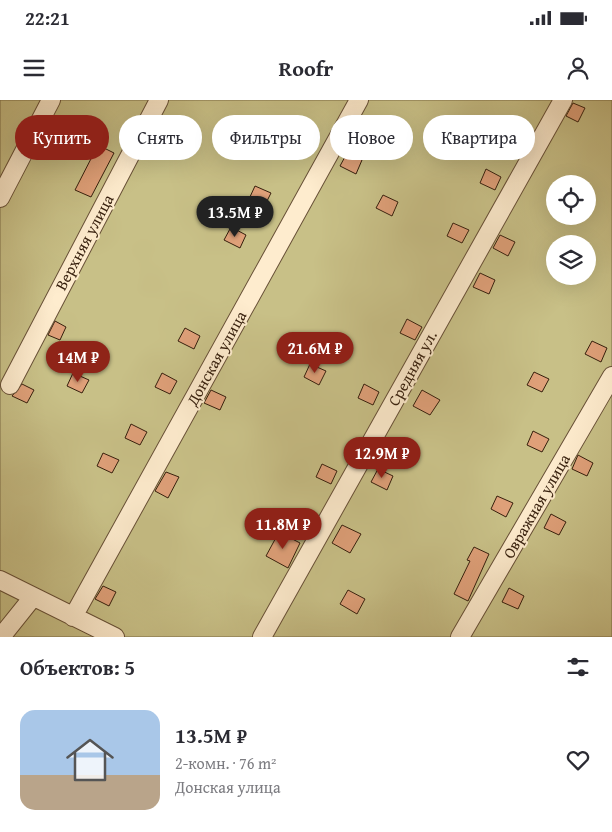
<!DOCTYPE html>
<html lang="ru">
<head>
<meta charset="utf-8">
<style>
	body { margin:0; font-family:"Gentium Book Plus",serif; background:#f2f2f3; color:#2b2b33; height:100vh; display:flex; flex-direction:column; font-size:19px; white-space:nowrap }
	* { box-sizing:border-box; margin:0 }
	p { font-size:16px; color:#7c7c81 }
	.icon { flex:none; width:28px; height:28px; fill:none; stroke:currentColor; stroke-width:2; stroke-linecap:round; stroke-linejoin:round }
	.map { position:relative; height:537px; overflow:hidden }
	.sheet { display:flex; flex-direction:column; background:#fff; flex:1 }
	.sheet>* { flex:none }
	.banner { position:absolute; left:15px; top:15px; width:582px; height:45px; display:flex; gap:10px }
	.buttons { position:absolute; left:546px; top:75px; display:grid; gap:10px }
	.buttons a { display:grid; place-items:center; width:50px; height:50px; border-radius:50%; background:#fff; box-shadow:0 5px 20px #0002; font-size:25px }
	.price { position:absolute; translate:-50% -42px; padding:0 11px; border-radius:18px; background:#8f2418; color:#fff; font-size:16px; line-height:32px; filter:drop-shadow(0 1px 2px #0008) }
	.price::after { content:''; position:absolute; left:50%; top:30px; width:15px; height:11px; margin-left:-8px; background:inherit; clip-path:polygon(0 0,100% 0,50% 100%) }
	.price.current { background:#222; color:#fff }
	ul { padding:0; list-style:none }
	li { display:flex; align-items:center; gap:15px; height:125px; padding:0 20px }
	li+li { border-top:1px solid #e1e1e2 }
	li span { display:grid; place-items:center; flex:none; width:140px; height:100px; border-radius:15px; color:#555 }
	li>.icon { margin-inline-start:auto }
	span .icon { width:60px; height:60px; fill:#fffc; stroke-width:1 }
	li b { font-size:21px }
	h2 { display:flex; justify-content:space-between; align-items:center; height:60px; padding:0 20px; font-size:21px }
	.tag { padding:0 18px; border-radius:22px; background:#fff; box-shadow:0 5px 20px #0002; font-size:18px; line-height:45px }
	.tag.current { background:#8f2418; color:#fff }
	.status { display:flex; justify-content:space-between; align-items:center; height:35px; padding:0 25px; background:#fff; direction:ltr }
	.status svg { height:14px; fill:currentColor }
	header { display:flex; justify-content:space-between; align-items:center; height:65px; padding:0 20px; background:#fff; font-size:22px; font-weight:600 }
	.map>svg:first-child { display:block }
</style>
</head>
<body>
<div class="status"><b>22:21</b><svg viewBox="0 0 49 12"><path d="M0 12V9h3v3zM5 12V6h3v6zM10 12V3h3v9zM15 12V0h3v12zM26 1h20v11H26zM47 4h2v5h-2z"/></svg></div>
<header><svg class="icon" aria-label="menu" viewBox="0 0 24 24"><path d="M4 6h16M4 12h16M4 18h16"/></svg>Roofr<svg class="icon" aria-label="person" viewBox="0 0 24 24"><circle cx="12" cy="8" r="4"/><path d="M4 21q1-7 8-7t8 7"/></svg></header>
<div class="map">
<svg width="612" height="537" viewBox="0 0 612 537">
	<rect width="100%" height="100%" fill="#fee2b4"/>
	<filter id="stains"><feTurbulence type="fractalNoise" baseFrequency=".004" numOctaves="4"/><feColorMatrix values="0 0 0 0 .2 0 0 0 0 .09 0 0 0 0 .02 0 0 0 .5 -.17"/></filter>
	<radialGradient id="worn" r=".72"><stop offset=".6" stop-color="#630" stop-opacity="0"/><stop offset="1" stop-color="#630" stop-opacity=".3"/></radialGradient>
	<path fill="#c8c087" stroke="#7f704a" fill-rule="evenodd" d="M 0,0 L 612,0 L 612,537 L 0,537 ZM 555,84 L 588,84 L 588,116 L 555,116 ZM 555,144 L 588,144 L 588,176 L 555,176 Z"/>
	<path fill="#dfa079" stroke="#361f0d" d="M 573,3 L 585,8 L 578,22 L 566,16 Z
		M 46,33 L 58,38 L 52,52 L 39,46 Z
		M 98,45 L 114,53 L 91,97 L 75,90 Z
		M 347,53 L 362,60 L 356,74 L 340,66 Z
		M 486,69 L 501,77 L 495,90 L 480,83 Z
		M 255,86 L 271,93 L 264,107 L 249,99 Z
		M 383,95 L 398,102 L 392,116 L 376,108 Z
		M 453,123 L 469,130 L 462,143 L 447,136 Z
		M 231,127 L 246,135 L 240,148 L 224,140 Z
		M 500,135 L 515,142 L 508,156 L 493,148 Z
		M 480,173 L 495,180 L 489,194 L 473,187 Z
		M 407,219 L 422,227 L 415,240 L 400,233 Z
		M 55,221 L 66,227 L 60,240 L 48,235 Z
		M 185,228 L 200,236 L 194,249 L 178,241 Z
		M 592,241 L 607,248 L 601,262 L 585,254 Z
		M 310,264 L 326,271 L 319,285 L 304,277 Z
		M 534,272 L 549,279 L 542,292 L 527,285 Z
		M 73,273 L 89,280 L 82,293 L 67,286 Z
		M 162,273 L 177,281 L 170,294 L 155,287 Z
		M 22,284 L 34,290 L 27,303 L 12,296 Z
		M 364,284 L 379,292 L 373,305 L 358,298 Z
		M 211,290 L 226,297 L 220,310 L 204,303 Z
		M 422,290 L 440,300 L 430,315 L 413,306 Z
		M 131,324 L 147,332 L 140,345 L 125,338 Z
		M 533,331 L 549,339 L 542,352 L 527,345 Z
		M 103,353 L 119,360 L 112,373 L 97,366 Z
		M 578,355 L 593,363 L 587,376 L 572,369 Z
		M 322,364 L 337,371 L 331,384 L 316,377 Z
		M 378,369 L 393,376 L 387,390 L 371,382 Z
		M 166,372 L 179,377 L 168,398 L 155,391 Z
		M 497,396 L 513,403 L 506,417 L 491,409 Z
		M 551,414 L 566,422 L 559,435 L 544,428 Z
		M 342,425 L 361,434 L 350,453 L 332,443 Z
		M 279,432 L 300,443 L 288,468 L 266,456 Z
		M 474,447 L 489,454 L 468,501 L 454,494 L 470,461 L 467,460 Z
		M 103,486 L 116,492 L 109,506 L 95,499 Z
		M 509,488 L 524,496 L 518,509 L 502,502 Z
		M 348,490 L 365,499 L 357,514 L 340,504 Z"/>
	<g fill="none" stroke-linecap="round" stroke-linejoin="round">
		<defs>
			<path id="minor" d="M 0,98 L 51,0
				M 10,285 L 159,0
				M 0,480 L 115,537
				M 73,517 L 359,0
				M 1,537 L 33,497
				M 262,537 L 563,0
				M 460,537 L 612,276"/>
		</defs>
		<use href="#minor" stroke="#685037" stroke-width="20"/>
		<use href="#minor" stroke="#feecce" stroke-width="18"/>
	</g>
	<g text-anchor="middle" stroke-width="4" stroke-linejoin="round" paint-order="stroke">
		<g font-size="16" fill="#361f0d" stroke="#feecce">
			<text transform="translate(84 142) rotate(-62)" y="6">Верхняя улица</text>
			<text transform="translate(216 258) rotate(-61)" y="6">Донская улица</text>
			<text transform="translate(412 268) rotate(-61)" y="6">Средняя ул.</text>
			<text transform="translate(536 406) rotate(-60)" y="6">Овражная улица</text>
		</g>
	</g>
	<rect width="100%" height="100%" filter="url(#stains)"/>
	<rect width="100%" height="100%" fill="url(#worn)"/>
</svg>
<div class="buttons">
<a><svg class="icon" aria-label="locate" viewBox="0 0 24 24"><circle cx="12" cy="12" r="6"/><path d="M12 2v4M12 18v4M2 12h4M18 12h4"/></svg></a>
<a><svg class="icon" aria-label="layers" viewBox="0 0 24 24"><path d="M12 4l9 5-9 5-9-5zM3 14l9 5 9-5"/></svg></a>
</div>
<b class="price current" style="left:235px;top:138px">13.5M ₽</b>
<b class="price" style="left:315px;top:274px">21.6M ₽</b>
<b class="price" style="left:78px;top:283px">14M ₽</b>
<b class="price" style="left:382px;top:379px">12.9M ₽</b>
<b class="price" style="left:283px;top:450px">11.8M ₽</b>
<div class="banner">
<a class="tag current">Купить</a>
<a class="tag">Снять</a>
<a class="tag">Фильтры</a>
<a class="tag">Новое</a>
<a class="tag">Квартира</a>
</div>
</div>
<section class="sheet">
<h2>Объектов: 5<svg class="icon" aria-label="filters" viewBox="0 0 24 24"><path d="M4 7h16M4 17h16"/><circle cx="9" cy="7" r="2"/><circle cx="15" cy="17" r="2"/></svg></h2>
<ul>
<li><span style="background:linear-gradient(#a9c7e8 65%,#b9a48a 0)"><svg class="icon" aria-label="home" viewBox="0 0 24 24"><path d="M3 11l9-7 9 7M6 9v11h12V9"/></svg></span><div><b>13.5M ₽</b><p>2-комн. · 76 m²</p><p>Донская улица</p></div><svg class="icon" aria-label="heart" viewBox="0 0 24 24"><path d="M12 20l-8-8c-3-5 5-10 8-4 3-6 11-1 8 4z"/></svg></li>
</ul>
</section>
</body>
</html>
